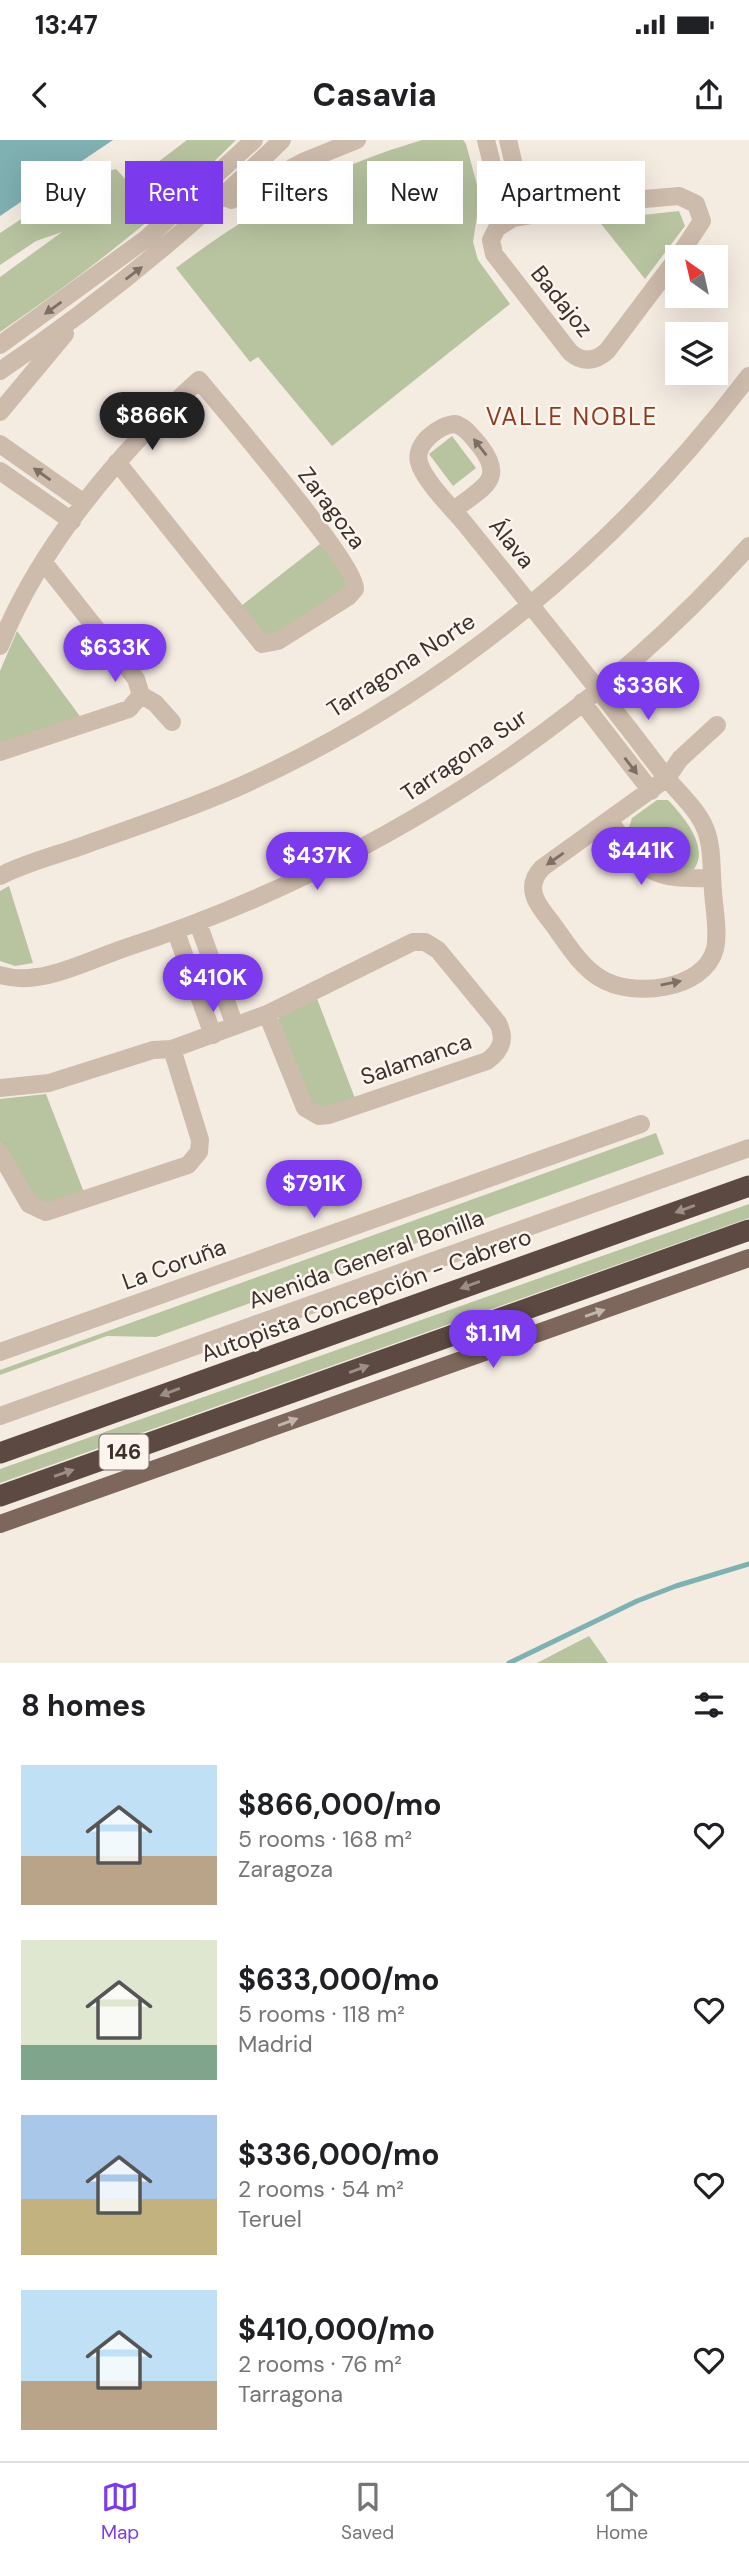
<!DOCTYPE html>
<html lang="en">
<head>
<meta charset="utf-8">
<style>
	body { margin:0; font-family:"DM Sans",sans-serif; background:#f6f6f6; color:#202124; height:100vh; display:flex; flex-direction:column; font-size:26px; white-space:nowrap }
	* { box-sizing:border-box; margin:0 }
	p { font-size:23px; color:#757577 }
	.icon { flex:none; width:38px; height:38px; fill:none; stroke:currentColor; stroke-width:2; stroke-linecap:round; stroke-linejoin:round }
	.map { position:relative; height:1523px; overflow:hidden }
	.panel { display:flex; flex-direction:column; background:#fff; flex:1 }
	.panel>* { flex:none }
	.hud { position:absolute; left:21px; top:21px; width:707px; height:63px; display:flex; gap:14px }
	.needle { width:46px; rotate:326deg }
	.fabs { position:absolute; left:665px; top:105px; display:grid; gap:14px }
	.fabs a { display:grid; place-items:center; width:63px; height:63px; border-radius:0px; background:#fff; box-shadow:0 7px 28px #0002; font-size:35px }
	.price { position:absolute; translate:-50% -60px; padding:0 16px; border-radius:24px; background:#7c3aed; color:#fff; font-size:23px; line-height:46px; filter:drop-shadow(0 2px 4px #0008) }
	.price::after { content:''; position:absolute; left:50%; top:42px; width:21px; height:16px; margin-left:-10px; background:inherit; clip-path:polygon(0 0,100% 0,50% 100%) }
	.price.current { background:#222; color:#fff }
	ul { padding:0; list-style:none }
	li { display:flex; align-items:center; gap:21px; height:175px; padding:0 21px }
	li span { display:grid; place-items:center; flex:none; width:196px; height:140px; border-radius:0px; color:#555 }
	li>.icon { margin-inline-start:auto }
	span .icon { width:84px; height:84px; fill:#fffc; stroke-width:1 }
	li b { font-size:30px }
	h2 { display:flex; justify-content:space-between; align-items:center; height:84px; padding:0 21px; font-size:30px }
	.tag { padding:0 24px; border-radius:0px; background:#fff; box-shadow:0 7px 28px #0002; font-size:24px; line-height:63px }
	.tag.current { background:#7c3aed; color:#fff }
	.status { display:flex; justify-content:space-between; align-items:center; height:49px; padding:0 35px; background:#fff; direction:ltr }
	.status svg { height:19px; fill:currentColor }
	header { display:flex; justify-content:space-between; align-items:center; height:91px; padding:0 21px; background:#fff; font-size:32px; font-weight:800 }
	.tabs { display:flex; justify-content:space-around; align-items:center; height:98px; border-top:2px solid #e0e0e0; background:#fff; font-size:19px; color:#757577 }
	.tabs a { display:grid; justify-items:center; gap:4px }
	.tabs .current { color:#7c3aed }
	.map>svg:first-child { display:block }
</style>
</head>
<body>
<div class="status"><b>13:47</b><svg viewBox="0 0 49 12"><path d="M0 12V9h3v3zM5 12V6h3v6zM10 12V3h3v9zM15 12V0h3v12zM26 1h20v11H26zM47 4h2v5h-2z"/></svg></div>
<header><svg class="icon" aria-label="back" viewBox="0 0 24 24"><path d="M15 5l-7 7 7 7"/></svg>Casavia<svg class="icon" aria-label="share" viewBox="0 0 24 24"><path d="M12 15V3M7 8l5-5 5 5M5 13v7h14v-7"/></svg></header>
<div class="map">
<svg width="749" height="1523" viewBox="0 0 749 1523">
	<rect width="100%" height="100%" fill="#f4ebe1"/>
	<path fill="#b8c4a0" d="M 187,0 L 236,0 C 163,74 86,133 0,192 L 0,137 L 62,92 L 36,101 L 0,125 L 0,93 L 62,52 L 87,37 L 116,29 L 127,41 L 125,47 Z
		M 422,0 L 463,0 L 466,4 L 480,56 L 473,102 L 478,120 L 510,164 L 332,306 L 258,217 L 250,222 L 176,128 C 256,68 325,29 422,0 Z
		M 679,71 L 685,86 L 645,139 L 598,80 Z
		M 452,296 L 476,328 L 453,346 L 429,314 Z
		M 320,404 L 347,435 L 349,448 L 280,493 L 266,496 L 241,466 Z
		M 17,491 L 82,579 L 0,603 L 0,531 Z
		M 657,660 L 668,660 C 683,676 710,707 694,729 C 663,741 644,714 627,693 L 632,678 Z
		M 9,746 L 33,823 L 15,826 L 0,821 L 0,751 Z
		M 316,856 L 356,961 L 327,971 L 314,969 L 278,882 L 280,875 Z
		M 46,954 L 85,1055 L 50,1066 L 32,1058 L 0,1003 L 0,959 Z
		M 656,993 L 664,1014 L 156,1197 L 107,1196 L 0,1235 L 0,1230 Z
		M 749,1064 L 749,1078 L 0,1343 L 0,1329 Z
		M 589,1496 L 608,1523 L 537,1523 Z"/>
	<path fill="#7fb0b2" d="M 0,0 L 113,0 L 0,76 Z"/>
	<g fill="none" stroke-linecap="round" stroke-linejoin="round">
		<path stroke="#7fb0b2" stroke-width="5" d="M 509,1523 L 637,1461 L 676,1446 L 749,1424"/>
		<path stroke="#cdbbac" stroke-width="18" d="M 486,0 L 506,80
			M 508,0 L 526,76
			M 231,60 L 305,21 L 357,0
			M 677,118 L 607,211 C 595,222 582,223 570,212 L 494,114 L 491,100 L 497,88 L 513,78 L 610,62 L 679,56 L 696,64 L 702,81 L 678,117
			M 0,205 L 147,98 L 254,0
			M 0,231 C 102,162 195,85 282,0
			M 0,272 L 65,194
			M 0,304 L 84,363
			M 0,331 L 72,381
			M 454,370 C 481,348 507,341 480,306 C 472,297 466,287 455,284 C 439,285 414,304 419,322 C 423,340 454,370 466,385 C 517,448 568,511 618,575 C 636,597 652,620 670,642 C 682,656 698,671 705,688 C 713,707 711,730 713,751 C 714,769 719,792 715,809 C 704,851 631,858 600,838 C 580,826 566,802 552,783 C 538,766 523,748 542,728 L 667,638 L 680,619 L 717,585
			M 0,506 C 39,407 121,310 199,240 C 222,268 358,426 355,449 L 348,457 L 278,501 L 262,504 L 117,322
			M 141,555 L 155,563 L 172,582
			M 582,562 L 651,651
			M 0,612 L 129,569 L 141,555 L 136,539 L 45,424
			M 609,680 C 645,731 647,740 712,738
			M 0,736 C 25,723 53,716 79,707 C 134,687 190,669 243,645 C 444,554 616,411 749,236
			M 198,783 L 235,886
			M 176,792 L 213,895
			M 0,835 C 39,847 85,822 122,809 C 361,731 581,594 749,406
			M 0,948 L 49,943 L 153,910 L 172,909 L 267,874 L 413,802 L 425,802 L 438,810 L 498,883 C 506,899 501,911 487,921 L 329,975 L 319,976 L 305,968 L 267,874
			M 0,1013 L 29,1064 L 46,1072 L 188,1025 L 199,1012 L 200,1000 L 172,909
			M 0,1212 L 641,984
			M 0,1276 L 749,1008"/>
		<path stroke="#7d675c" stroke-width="18" d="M 0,1384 L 749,1118"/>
		<path stroke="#5c4a42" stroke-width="21" d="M 0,1313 L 749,1046
			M 0,1356 L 749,1090"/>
	</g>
	<defs><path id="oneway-solid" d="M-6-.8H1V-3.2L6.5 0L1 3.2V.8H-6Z" transform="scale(1.75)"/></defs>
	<g fill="#7d6f65">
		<use href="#oneway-solid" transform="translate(134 133) rotate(-37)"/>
		<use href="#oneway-solid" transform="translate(53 168) rotate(144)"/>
		<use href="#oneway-solid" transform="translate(480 307) rotate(-128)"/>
		<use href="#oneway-solid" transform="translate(42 334) rotate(-145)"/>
		<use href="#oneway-solid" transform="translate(631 626) rotate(52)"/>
		<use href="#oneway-solid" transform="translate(555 719) rotate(145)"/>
		<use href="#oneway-solid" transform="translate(671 843) rotate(-11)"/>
	</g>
	<g fill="#9c8e87">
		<use href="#oneway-solid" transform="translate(685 1069) rotate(160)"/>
		<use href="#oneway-solid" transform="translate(470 1145) rotate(160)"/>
		<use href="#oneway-solid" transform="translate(359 1229) rotate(-20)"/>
		<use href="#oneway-solid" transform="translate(170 1252) rotate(160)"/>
		<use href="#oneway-solid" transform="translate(64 1333) rotate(-19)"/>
	</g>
	<g fill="#c2b5ac">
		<use href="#oneway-solid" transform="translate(595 1173) rotate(-19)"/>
		<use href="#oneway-solid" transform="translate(288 1282) rotate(-20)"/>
	</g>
	<g text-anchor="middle" stroke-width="5" stroke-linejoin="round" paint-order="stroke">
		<rect fill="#fbf5ee" stroke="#756b66" stroke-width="2" x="99.5" y="1294.5" width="49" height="35" rx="5"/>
		<g font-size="21" font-weight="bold" fill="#3b302b">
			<text x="124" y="1319">146</text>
		</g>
		<g font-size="23" fill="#3b302b" stroke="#fbf5ee">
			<text transform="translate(562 161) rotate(51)" y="8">Badajoz</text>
			<text transform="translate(332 368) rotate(53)" y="8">Zaragoza</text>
			<text transform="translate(512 403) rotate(51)" y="8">Álava</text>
			<text transform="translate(401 525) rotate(-33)" y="8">Tarragona Norte</text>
			<text transform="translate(464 615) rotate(-34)" y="8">Tarragona Sur</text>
			<text transform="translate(416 919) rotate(-19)" y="8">Salamanca</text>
			<text transform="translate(366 1119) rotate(-20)" y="8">Avenida General Bonilla</text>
			<text transform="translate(174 1124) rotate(-20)" y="8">La Coruña</text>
			<text transform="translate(366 1155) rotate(-20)" y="8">Autopista Concepción - Cabrero</text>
		</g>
		<g font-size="24" letter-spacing="2" fill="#8c3b22" stroke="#fbf5ee">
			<text x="572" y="285">VALLE NOBLE</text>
		</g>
	</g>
</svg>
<div class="fabs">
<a><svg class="needle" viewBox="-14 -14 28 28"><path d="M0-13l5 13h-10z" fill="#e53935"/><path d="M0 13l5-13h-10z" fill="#757577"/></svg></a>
<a><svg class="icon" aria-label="layers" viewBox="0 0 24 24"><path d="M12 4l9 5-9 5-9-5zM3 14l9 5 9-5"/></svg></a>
</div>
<b class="price current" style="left:152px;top:312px">$866K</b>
<b class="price" style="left:115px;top:544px">$633K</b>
<b class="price" style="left:648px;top:582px">$336K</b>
<b class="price" style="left:641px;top:747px">$441K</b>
<b class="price" style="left:317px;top:752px">$437K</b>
<b class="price" style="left:213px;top:874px">$410K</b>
<b class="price" style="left:314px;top:1080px">$791K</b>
<b class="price" style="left:493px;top:1230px">$1.1M</b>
<div class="hud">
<a class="tag">Buy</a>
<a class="tag current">Rent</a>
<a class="tag">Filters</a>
<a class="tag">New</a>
<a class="tag">Apartment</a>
</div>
</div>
<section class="panel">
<h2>8 homes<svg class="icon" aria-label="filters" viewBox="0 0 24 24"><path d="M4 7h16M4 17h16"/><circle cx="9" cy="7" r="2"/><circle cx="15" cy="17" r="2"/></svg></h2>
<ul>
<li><span style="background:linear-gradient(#bfe0f5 65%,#b9a48a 0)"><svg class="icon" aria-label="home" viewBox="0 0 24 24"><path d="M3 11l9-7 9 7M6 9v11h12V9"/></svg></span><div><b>$866,000/mo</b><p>5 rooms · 168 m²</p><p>Zaragoza</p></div><svg class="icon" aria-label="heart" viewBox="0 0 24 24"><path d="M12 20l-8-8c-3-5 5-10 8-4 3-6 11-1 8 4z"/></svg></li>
<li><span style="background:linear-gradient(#dfe7d0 75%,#7fa58c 0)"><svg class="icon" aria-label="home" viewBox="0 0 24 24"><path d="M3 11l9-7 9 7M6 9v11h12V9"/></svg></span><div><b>$633,000/mo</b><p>5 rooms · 118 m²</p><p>Madrid</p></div><svg class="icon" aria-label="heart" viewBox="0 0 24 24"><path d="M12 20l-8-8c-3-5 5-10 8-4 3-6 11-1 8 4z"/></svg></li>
<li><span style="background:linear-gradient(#a9c7e8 60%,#c2b280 0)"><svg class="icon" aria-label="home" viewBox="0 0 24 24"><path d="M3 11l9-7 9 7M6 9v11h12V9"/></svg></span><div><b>$336,000/mo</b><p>2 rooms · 54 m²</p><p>Teruel</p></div><svg class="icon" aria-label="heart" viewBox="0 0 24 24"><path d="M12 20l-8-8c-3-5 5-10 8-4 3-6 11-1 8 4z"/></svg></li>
<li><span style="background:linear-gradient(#bfe0f5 65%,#b9a48a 0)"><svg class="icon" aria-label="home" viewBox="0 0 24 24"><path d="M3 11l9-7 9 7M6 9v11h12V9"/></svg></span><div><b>$410,000/mo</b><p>2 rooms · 76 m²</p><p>Tarragona</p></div><svg class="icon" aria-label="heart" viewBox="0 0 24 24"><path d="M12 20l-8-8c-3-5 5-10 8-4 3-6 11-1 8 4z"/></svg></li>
</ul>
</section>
<nav class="tabs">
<a class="current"><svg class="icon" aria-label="map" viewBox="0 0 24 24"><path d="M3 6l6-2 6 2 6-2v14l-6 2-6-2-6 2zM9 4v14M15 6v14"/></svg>Map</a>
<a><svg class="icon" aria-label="saved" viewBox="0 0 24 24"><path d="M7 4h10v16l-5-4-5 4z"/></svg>Saved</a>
<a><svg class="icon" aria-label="home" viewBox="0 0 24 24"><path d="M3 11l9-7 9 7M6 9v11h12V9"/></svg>Home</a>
</nav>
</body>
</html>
